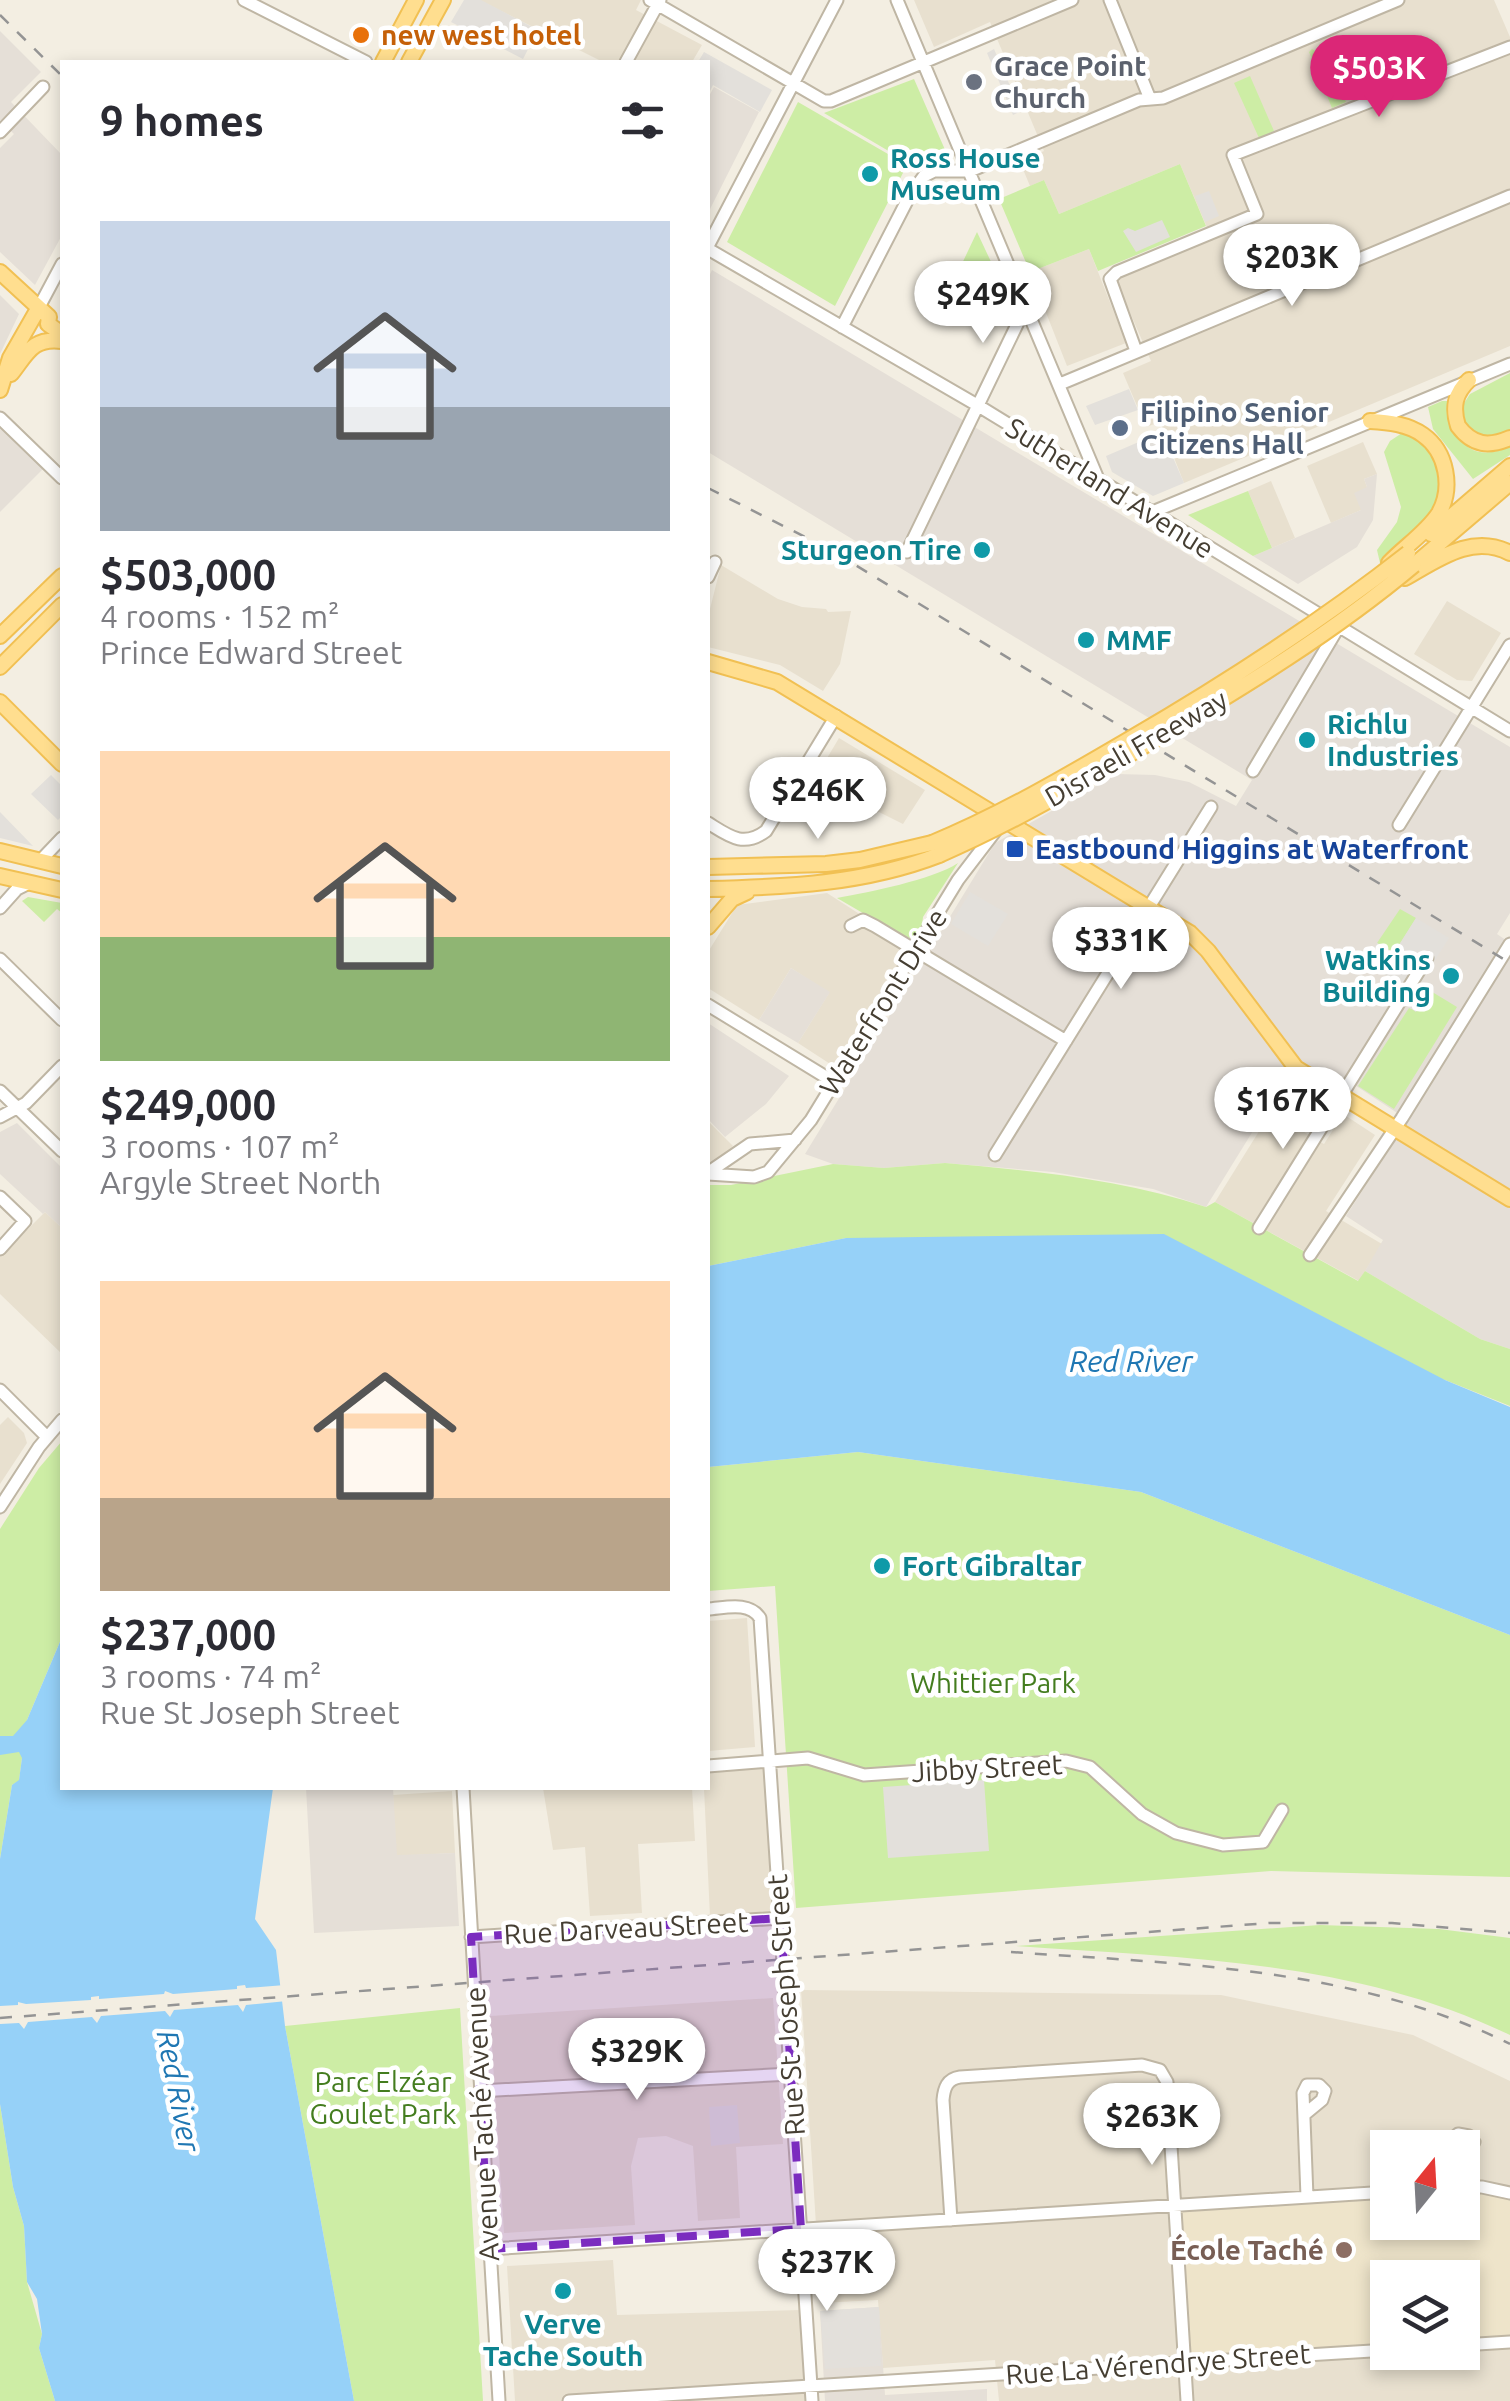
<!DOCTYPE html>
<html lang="en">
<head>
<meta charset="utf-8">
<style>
	body { margin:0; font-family:Ubuntu,sans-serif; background:#f2f2f3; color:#2b2b33; height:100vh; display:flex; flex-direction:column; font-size:38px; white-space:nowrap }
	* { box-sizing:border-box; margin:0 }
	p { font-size:32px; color:#7c7c81 }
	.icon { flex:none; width:55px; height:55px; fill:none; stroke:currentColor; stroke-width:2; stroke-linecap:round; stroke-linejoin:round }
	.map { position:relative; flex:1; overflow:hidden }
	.panel { position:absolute; left:60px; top:60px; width:650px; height:1730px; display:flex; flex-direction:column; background:#fff; border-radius:0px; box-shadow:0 5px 15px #0003 }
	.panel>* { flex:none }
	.needle { width:65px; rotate:18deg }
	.fabs { position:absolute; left:1370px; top:2130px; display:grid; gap:20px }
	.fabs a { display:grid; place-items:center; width:110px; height:110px; border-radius:0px; background:#fff; box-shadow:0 5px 15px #0003; font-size:50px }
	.price { position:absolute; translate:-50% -85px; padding:0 22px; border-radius:35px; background:#fff; color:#222; font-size:32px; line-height:65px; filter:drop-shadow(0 2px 5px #0008) }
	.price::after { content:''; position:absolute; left:50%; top:60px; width:30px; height:22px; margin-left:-15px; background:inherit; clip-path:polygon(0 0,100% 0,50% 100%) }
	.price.current { background:#db2777; color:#fff }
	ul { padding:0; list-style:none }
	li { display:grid; align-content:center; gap:20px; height:530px; padding:0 40px }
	li span { display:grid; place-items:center; height:310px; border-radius:0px; color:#555 }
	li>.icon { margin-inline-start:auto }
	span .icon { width:180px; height:180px; fill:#fffc; stroke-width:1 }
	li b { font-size:42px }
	h2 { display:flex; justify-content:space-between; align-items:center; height:120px; padding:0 40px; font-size:42px }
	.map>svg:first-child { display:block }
</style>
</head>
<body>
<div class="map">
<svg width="1510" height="2401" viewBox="0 0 1510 2401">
	<rect width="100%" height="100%" fill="#f3eee2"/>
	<path fill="#e8e0cf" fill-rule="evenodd" d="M 479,0 L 641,0 L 636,10 L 702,45 L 692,62 L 603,62 Z
		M 914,0 L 1494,0 L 1510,37 L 1510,346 L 1184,483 L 1160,422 L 1146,427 L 1123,373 L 1151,361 L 1115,278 L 1211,237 L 1180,164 L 1059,214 L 1044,180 L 1030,186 L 1020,162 L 1044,151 L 990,22 L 934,47 Z
		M 1089,249 L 1126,343 L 1067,366 L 1030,272 Z
		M 1363,442 L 1377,474 L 1364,479 L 1367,487 L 1361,510 L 1331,523 L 1307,466 Z
		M 1271,481 L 1295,538 L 1272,548 L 1248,491 Z
		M 721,565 L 778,599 L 802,607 L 826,609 L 828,612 L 851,611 L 840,664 L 823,691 L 780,665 L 708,647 L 708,617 Z
		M 1447,601 L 1501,633 L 1472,681 L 1457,680 L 1414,654 Z
		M 839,738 L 925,790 L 903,824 L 879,812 L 855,820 L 807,792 Z
		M 827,893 L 912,948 L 841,1071 L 798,1043 L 829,993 L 791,968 L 759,1020 L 708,988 L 708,952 L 737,905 Z
		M 1271,1112 L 1324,1144 L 1343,1114 L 1375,1135 L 1326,1211 L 1382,1244 L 1359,1281 L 1215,1202 Z
		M 708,1121 L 733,1146 L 721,1157 L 708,1164 Z
		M 45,1212 L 62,1228 L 62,1354 L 0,1294 L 0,1257 Z
		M 8,1417 L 24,1433 L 27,1443 L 0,1484 L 0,1425 Z
		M 747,1618 L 755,1747 L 708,1751 L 708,1621 Z
		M 767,1768 L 775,1914 L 710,1917 L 704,1788 L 708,1788 L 708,1772 Z
		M 543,1788 L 692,1788 L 695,1841 L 638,1844 L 642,1913 L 590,1916 L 585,1847 L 553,1850 Z
		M 452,1791 L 455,1853 L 396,1856 L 393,1795 Z
		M 801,1990 L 1221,1995 L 1413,2035 L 1510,2081 L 1510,2401 L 999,2401 L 995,2360 L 883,2368 L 878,2300 L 821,2303 ZM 1388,2148 L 1462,2148 L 1462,2222 L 1388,2222 ZM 1388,2278 L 1462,2278 L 1462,2352 L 1388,2352 Z
		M 773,1998 L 783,2144 L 736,2147 L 740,2218 L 698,2221 L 693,2146 L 666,2136 L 638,2138 L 631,2166 L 635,2225 L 504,2233 L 490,2016 Z
		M 613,2260 L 617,2315 L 801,2310 L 808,2401 L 515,2401 L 507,2266 Z"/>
	<path fill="#e5dfd7" d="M 0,31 L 41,72 L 11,102 L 62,155 L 62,235 L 35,285 L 0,252 L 0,148 L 14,134 L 0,120 Z
		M 714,87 L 759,112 L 708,213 L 708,98 Z
		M 712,270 L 1510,747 L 1510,913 L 1497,934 L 1510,943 L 1510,1349 L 1480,1339 L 1365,1271 L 1383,1240 L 1346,1216 L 1408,1120 L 1341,1076 L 1308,1128 L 1269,1105 L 1206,1207 L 1153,1189 L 1053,1172 L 945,1163 L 884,1168 L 833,1164 L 805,1154 L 995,843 L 1117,774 L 1155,775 L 1189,782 L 1236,806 L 1252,780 L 708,452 L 708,279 Z
		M 0,295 L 19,314 L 0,354 Z
		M 0,426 L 43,469 L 0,512 Z
		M 1377,474 L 1373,520 L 1357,547 L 1298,584 L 1253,556 L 1361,510 L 1354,493 L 1367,487 L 1364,479 Z
		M 791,968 L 830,992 L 798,1043 L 759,1020 Z
		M 708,1023 L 789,1076 L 766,1104 L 725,1137 L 708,1119 Z
		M 17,1123 L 62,1168 L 62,1228 L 45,1212 L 43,1214 L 0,1174 L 0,1132 Z
		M 306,1788 L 393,1788 L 397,1855 L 455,1853 L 459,1926 L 314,1933 Z
		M 879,2307 L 885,2395 L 987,2389 L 987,2401 L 825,2401 L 820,2311 Z"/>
	<path fill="#eee4ca" d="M 1484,2191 L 1510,2198 L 1510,2340 L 1463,2345 L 1462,2278 L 1388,2278 L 1387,2350 L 1185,2362 L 1175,2206 L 1387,2195 L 1388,2222 L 1462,2222 L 1463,2192 Z"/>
	<path fill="#cdeda5" d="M 1312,49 L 1323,55 L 1326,67 L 1332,65 L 1343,71 L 1346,78 L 1337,81 L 1346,102 L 1332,108 L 1309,52 Z
		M 1250,76 L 1274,131 L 1259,138 L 1234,83 Z
		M 914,79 L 946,152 L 909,163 L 824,113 Z
		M 798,102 L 907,165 L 835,306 L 727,242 Z
		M 1180,164 L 1206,226 L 1098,271 L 1089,249 L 1030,272 L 999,199 L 1044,180 L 1059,214 Z
		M 977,232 L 1008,298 L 958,272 Z
		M 1510,373 L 1510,435 L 1480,439 L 1464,424 L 1461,408 L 1470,394 Z
		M 1442,401 L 1449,401 C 1454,439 1467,464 1510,447 L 1510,455 L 1473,479 L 1433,429 L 1428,407 Z
		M 1402,433 C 1417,438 1429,447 1436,462 C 1456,507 1408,538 1380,563 L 1377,550 L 1397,522 L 1401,507 L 1384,452 L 1390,441 Z
		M 1248,491 L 1272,548 L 1253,556 L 1188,515 Z
		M 958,863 L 923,917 L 922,925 L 911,938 L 904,937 L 837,898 C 869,892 932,880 958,863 Z
		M 28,897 L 62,903 L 62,913 L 57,909 L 44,922 L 22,901 Z
		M 1400,909 L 1416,918 L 1394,953 L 1377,943 Z
		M 1429,990 L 1457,1007 L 1394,1109 L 1358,1086 L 1409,1008 L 1416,1011 Z
		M 945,1163 C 1033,1171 1121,1179 1206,1207 L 1215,1202 L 1358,1281 L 1365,1271 L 1480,1339 L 1510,1349 L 1510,1406 L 1445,1380 L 846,1238 L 708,1266 L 708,1185 L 731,1185 L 833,1164 L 884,1168 Z
		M 62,1441 L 62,1637 L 27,1720 L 19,1781 L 12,1785 L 0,1859 L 0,1529 L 39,1468 Z
		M 858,1452 L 1141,1492 L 1510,1635 L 1510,1877 L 1271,1871 L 796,1908 L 775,1586 L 708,1591 L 708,1467 Z
		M 1320,1925 L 1439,1929 L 1510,1938 L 1510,2035 C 1355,1960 1184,1958 1016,1946 Z
		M 460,2008 L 483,2401 L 354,2401 L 285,2026 Z
		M 0,2104 L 13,2187 L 24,2226 L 27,2282 L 42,2334 L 39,2348 L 55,2401 L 0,2401 Z"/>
	<path fill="#e3e0db" d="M 464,0 L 481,0 L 538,30 L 523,59 L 451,22 Z
		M 994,49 L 1021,111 L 1013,115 L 987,53 Z
		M 704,52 L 772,90 L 760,112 L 713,85 L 708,95 L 708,62 L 698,62 Z
		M 1209,191 L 1219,216 L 1205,222 L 1195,196 Z
		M 1162,220 L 1170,237 L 1136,252 L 1123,231 L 1128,228 L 1135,231 Z
		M 1129,389 L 1138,410 L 1095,425 L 1086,406 Z
		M 1162,432 L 1184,483 L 1153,496 L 1112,472 L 1106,456 Z
		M 1386,704 L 1412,721 L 1387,761 L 1361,745 Z
		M 51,775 L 62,786 L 62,816 L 58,820 L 31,794 Z
		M 0,812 L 33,846 L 0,838 Z
		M 970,892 L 1008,914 L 988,946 L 951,924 Z
		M 1416,918 L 1449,938 L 1420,984 L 1429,990 L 1416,1012 L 1390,994 L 1396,982 L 1365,962 L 1377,943 L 1394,953 Z
		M 984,1780 L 989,1851 L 888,1858 L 883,1787 Z
		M 737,2105 L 740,2143 L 711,2146 L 709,2107 Z
		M 879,2307 L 881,2366 L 825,2369 L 820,2311 Z"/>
	<path fill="#96d1f8" d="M 1164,1234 L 1445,1380 L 1510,1407 L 1510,1635 L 1141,1492 L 858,1452 L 708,1467 L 708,1266 L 846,1238 Z
		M 62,1637 L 62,1788 L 273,1788 L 255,1919 L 276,1950 L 285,2026 L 354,2401 L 55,2401 L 39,2348 L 42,2334 L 37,2299 L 27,2282 L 24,2226 L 13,2187 L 0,2104 L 0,1859 L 12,1785 L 19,1780 L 22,1758 L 19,1752 L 0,1755 L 0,1736 L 13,1736 L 27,1720 Z"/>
	<path fill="#f3eee2" d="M 245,1985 L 246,1988 L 285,1985 L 287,2001 L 246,2005 L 243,2012 L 238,2005 L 174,2010 L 170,2017 L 165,2011 L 101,2016 L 97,2023 L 92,2017 L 28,2022 L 24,2029 L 19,2023 L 0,2024 L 0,2006 L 18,2005 L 18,2002 L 26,2004 L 91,2000 L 91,1997 L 99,1996 L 99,1999 L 164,1994 L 165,1991 L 173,1994 L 237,1989 L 237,1986 Z"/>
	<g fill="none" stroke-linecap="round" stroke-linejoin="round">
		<defs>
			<path id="minor" d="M 244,0 L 366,62
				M 650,0 L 824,101 L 831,101 L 1072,0
				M 897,0 L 1098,479
				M 1110,0 L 1150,99
				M 626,62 L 660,0
				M 0,132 L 43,87
				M 708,246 L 837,0
				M 708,249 L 977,405 L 1510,731
				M 38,309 L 62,264
				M 842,327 L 910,195 L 924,176 L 934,171 L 970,171 L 1139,100 L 1163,98 L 1398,0
				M 1136,351 L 1110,279 L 1117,272 L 1257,214 L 1233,155 L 1510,47
				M 1060,384 L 1510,196
				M 0,418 L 62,478
				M 1150,513 L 1510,364
				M 907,552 L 1026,306
				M 708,577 L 715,562
				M 1253,771 L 1338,628
				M 708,823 C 729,836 743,848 766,831 L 836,716
				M 1399,825 L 1510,645
				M 40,861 L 62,838
				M 0,908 L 17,889 L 29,883
				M 851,926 L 863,920 L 875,926 L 1066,1041
				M 0,959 L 62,1020
				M 708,1005 L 834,1082
				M 0,1091 L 62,1151
				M 0,1117 L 26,1103 L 62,1066
				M 995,1155 L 1211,807
				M 709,1172 L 750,1144 L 795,1140
				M 708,1174 L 754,1177 L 768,1172 L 811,1120 L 958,880 L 997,829
				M 0,1197 L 25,1221 L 0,1249
				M 1259,1228 L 1427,958
				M 1310,1255 L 1402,1118 L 1510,944
				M 0,1390 L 47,1437
				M 0,1507 L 39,1447 L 62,1420
				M 708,1609 C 725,1608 749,1601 760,1618 L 812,2401
				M 708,1766 L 808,1758 L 864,1775 L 1066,1761 L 1090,1767 L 1142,1814 L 1176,1833 L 1223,1845 L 1263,1842 L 1282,1810
				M 463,1788 L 499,2401
				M 471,1937 L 781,1918
				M 480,2091 L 791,2074
				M 1305,2114 L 1322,2100 L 1325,2091 L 1319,2085 L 1307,2085 L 1303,2093 L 1307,2197
				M 1452,2148 L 1452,2140 L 1458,2134 L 1469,2136 L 1474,2142 L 1463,2164 L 1464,2187
				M 1462,2187 L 1482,2187 L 1510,2193
				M 951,2220 L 943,2100 C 944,2088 947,2079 960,2077 L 1142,2065 L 1160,2070 L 1167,2082 L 1187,2401
				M 489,2249 L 1388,2192
				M 1462,2345 L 1510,2342
				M 569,2401 L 1388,2350"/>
			<path id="major" d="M 383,62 L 416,0
				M 409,62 L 443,0
				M 0,272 L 49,317 L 48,324 L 62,334
				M 11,374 C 27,354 32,337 62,341
				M 1469,380 C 1455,393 1452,407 1458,426 C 1473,446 1489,447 1510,438
				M 0,390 L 10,358 L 38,309
				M 1370,421 C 1388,422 1408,424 1423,435 C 1447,452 1453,488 1439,513 C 1427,532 1404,547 1389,563
				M 1431,534 L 1510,466
				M 1414,565 L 1510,483
				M 1405,578 C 1437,560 1472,533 1510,553
				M 0,636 L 62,576
				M 708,662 L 777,682 L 1190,933 L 1208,951 L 1296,1068 L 1510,1199
				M 0,667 L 62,605
				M 0,702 L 62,764
				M 0,851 L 62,866
				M 708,867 L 826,864 L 860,860 L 932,843
				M 0,876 L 62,890
				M 708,889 C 787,887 864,884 939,855
				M 708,927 L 732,899 L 747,892"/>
		</defs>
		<use href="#minor" stroke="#bfb6a4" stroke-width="15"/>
		<use href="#major" stroke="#f1c053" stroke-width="18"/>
		<use href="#minor" stroke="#fff" stroke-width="11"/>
		<use href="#major" stroke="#ffde8f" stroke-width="14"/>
		<path stroke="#949494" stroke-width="2.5" stroke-dasharray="12 12" stroke-linecap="butt" d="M 0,15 L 62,76
			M 708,488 L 829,549 L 1510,963
			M 1011,1952 C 1180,1964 1355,1967 1510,2044
			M 0,2018 L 1269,1923 L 1392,1923 L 1510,1933"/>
		<defs>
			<path id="major-bridge" d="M 932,843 C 1000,815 1065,777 1128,740 C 1226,683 1319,623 1408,553
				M 939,855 C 1013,823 1084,781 1154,740 C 1244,687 1334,632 1414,565"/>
		</defs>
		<use href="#major-bridge" stroke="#f1c053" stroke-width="18" stroke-linecap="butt"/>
		<use href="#major-bridge" stroke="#ffde8f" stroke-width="14"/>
	</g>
	<path fill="#7b2cbf" fill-opacity="0.2" stroke="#7b2cbf" stroke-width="8" stroke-dasharray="20 12" stroke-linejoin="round" d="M 781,1918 L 801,2229 L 489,2249 L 471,1937 Z"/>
	<circle fill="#e8710a" stroke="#fff" stroke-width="4" cx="361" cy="35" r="10"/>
	<circle fill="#6b7280" stroke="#fff" stroke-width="4" cx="974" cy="82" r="10"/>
	<g fill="#0f9aa8" stroke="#fff" stroke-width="4">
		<circle cx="870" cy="174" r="10"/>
		<circle cx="982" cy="550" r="10"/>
		<circle cx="1086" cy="640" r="10"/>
		<circle cx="1307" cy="740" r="10"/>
		<circle cx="1451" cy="976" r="10"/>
		<circle cx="882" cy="1566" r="10"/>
		<circle cx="563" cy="2291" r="10"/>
	</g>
	<circle fill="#5c6f8a" stroke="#fff" stroke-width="4" cx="1120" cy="428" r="10"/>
	<rect fill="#1a4fb4" stroke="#fff" stroke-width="4" x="1005" y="839" width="20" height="20" rx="5"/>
	<circle fill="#8d6e63" stroke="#fff" stroke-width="4" cx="1344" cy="2250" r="10"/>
	<g text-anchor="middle" stroke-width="9" stroke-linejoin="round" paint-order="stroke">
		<g font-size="28" font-weight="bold" fill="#c56008" stroke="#fff" text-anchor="start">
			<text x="381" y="45">new west hotel</text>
		</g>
		<g font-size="28" font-weight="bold" fill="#5b616d" stroke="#fff" text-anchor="start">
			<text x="994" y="76">Grace Point<tspan x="994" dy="32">Church</tspan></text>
		</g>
		<g font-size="28" font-weight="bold" fill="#0d838f" stroke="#fff" text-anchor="start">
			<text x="890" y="168">Ross House<tspan x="890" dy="32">Museum</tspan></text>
			<text x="962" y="560" text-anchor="end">Sturgeon Tire</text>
			<text x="1106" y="650">MMF</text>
			<text x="1327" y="734">Richlu<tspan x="1327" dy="32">Industries</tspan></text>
			<text x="1431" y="970" text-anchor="end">Watkins<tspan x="1431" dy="32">Building</tspan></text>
			<text x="902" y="1576">Fort Gibraltar</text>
			<text x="563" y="2334" text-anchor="middle">Verve<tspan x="563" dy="32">Tache South</tspan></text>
		</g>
		<g font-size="28" font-weight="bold" fill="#4e5e75" stroke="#fff" text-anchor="start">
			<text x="1140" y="422">Filipino Senior<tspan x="1140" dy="32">Citizens Hall</tspan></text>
		</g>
		<g font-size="28" fill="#453e32" stroke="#fff">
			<text transform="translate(1110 488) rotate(32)" y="10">Sutherland Avenue</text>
			<text transform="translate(1136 748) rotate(-30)" y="10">Disraeli Freeway</text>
			<text transform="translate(883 1002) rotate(-58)" y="10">Waterfront Drive</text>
			<text transform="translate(987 1768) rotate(-3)" y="10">Jibby Street</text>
			<text transform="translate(626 1928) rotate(-3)" y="10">Rue Darveau Street</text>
			<text transform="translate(786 2005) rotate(-94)" y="10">Rue St Joseph Street</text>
			<text transform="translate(482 2124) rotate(-93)" y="10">Avenue Taché Avenue</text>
			<text transform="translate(1158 2364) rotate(-4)" y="10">Rue La Vérendrye Street</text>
		</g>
		<g font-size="28" font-weight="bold" fill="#164399" stroke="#fff" text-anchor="start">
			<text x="1035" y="859">Eastbound Higgins at Waterfront</text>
		</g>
		<g font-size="28" fill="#447d1f" stroke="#fff">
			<text x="993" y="1693">Whittier Park</text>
			<text x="383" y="2092">Parc Elzéar<tspan x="383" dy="32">Goulet Park</tspan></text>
		</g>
		<g font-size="28" font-weight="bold" fill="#785e54" stroke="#fff" text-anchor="end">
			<text x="1324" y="2260">École Taché</text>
		</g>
		<g font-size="30" font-style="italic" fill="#1f77b3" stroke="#fff">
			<text x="1131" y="1372">Red River</text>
			<text transform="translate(178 2091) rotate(79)" y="10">Red River</text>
		</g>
	</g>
</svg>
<div class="fabs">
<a><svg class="needle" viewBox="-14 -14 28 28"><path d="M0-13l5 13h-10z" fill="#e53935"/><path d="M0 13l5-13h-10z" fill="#7c7c81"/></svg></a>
<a><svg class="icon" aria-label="layers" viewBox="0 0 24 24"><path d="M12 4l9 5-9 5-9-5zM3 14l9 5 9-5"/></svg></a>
</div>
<b class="price current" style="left:1379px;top:120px">$503K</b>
<b class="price" style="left:1292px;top:309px">$203K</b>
<b class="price" style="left:983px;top:346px">$249K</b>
<b class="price" style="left:818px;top:842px">$246K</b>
<b class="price" style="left:1121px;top:992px">$331K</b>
<b class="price" style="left:1283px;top:1152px">$167K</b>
<b class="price" style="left:637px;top:2103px">$329K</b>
<b class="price" style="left:1152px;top:2168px">$263K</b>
<b class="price" style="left:827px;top:2314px">$237K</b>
<section class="panel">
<h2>9 homes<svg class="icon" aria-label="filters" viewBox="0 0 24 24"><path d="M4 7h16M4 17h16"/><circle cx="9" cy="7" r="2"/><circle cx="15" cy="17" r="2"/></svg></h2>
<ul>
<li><span style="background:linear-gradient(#c9d6e8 60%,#9aa5b1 0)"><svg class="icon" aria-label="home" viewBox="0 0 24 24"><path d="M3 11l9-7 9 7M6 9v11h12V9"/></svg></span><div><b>$503,000</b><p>4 rooms · 152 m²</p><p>Prince Edward Street</p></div></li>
<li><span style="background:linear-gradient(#ffd9b3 60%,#8fb573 0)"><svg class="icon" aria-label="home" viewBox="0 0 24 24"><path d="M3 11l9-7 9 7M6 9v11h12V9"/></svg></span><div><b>$249,000</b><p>3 rooms · 107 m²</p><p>Argyle Street North</p></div></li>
<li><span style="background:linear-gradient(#ffd9b3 70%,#b9a48a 0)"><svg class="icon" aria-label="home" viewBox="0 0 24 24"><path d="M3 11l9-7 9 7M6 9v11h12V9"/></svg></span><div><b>$237,000</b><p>3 rooms · 74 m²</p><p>Rue St Joseph Street</p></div></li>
</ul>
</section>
</div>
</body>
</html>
